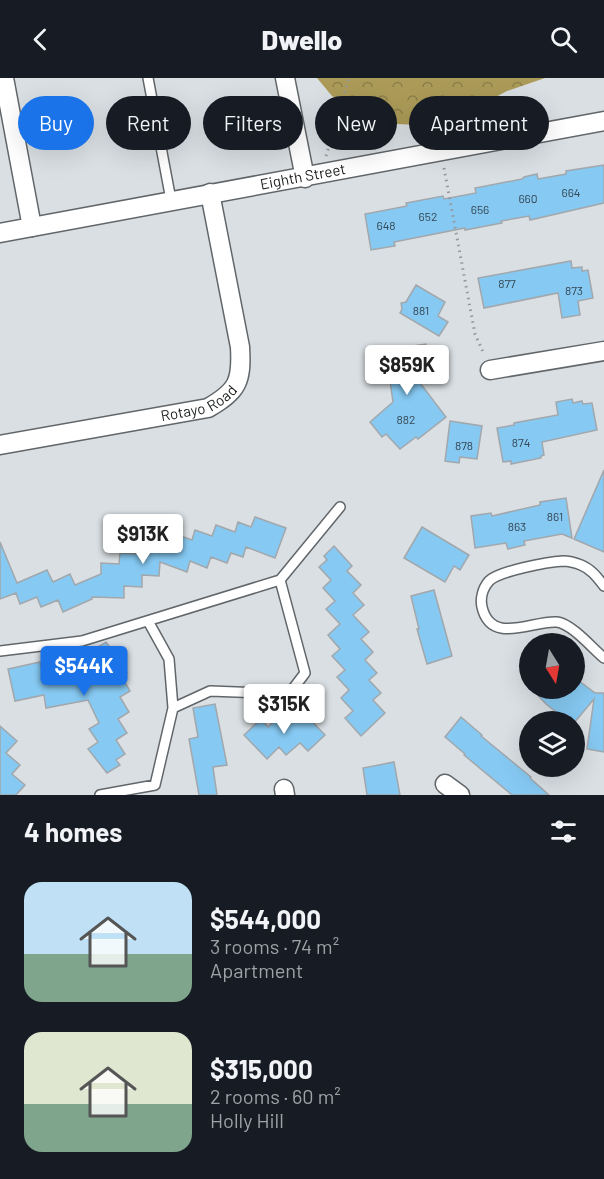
<!DOCTYPE html>
<html lang="en">
<head>
<meta charset="utf-8">
<style>
	body { margin:0; font-family:Barlow,sans-serif; background:#20242c; color:#f1f3f6; height:100vh; display:flex; flex-direction:column; font-size:22px; white-space:nowrap }
	* { box-sizing:border-box; margin:0 }
	p { font-size:20px; color:#9ea1a6 }
	.icon { flex:none; width:33px; height:33px; fill:none; stroke:currentColor; stroke-width:2; stroke-linecap:round; stroke-linejoin:round }
	.map { position:relative; height:717px; overflow:hidden }
	.panel { display:flex; flex-direction:column; background:#171b24; flex:1 }
	.panel>* { flex:none }
	.top-card { position:absolute; left:18px; top:18px; width:568px; height:54px; display:flex; gap:12px }
	.needle { width:39px; rotate:169deg }
	.controls { position:absolute; left:519px; top:555px; display:grid; gap:12px }
	.controls a { display:grid; place-items:center; width:66px; height:66px; border-radius:50%; background:#171b24; box-shadow:0 6px 24px #0002; font-size:30px }
	.price { position:absolute; translate:-50% -51px; padding:0 14px; border-radius:6px; background:#fff; color:#222; font-size:20px; line-height:39px; filter:drop-shadow(0 2px 3px #0008) }
	.price::after { content:''; position:absolute; left:50%; top:36px; width:18px; height:14px; margin-left:-9px; background:inherit; clip-path:polygon(0 0,100% 0,50% 100%) }
	.price.current { background:#1a73e8; color:#fff }
	ul { padding:0; list-style:none }
	li { display:flex; align-items:center; gap:18px; height:150px; padding:0 24px }
	li span { display:grid; place-items:center; flex:none; width:168px; height:120px; border-radius:18px; color:#555 }
	li>.icon { margin-inline-start:auto }
	span .icon { width:72px; height:72px; fill:#fffc; stroke-width:1 }
	li b { font-size:26px }
	h2 { display:flex; justify-content:space-between; align-items:center; height:72px; padding:0 24px; font-size:26px }
	.chip { padding:0 21px; border-radius:27px; background:#171b24; box-shadow:0 6px 24px #0002; font-size:21px; line-height:54px }
	.chip.current { background:#1a73e8; color:#fff }
	header { display:flex; justify-content:space-between; align-items:center; height:78px; padding:0 24px; background:#171b24; font-size:27px; font-weight:800 }
	.map>svg:first-child { display:block }
</style>
</head>
<body>
<header><svg class="icon" aria-label="back" viewBox="0 0 24 24"><path d="M15 5l-7 7 7 7"/></svg>Dwello<svg class="icon" aria-label="search" viewBox="0 0 24 24"><circle cx="10" cy="10" r="6"/><path d="M15 15l6 6"/></svg></header>
<div class="map">
<svg width="604" height="717" viewBox="0 0 604 717">
	<defs>
		<pattern id="forest-crowns" width="20" height="18" patternUnits="userSpaceOnUse" patternTransform="scale(1.5)"><rect width="20" height="18" fill="#ac9b58"/><path d="M2 6a3 3 0 1 1 6 0M12 15a3 3 0 1 1 6 0" fill="none" stroke="#8b7e48"/></pattern>
	</defs>
	<rect width="100%" height="100%" fill="#d9dfe3"/>
	<path fill="url(#forest-crowns)" d="M 317,0 L 545,0 L 507,13 L 464,36 L 419,47 L 375,45 L 332,18 Z"/>
	<path fill="#86c9f2" stroke="#a2a7ab" stroke-width="1.5" d="M 604,87 L 604,125 L 530,142 L 529,138 L 501,143 L 502,145 L 465,152 L 465,150 L 394,164 L 395,168 L 371,172 L 365,136 L 407,128 L 406,125 L 443,118 L 444,121 L 476,115 L 475,110 L 522,101 L 524,99 L 537,96 L 538,101 L 566,96 L 566,93 Z
		M 571,183 L 572,190 L 582,189 L 582,193 L 588,192 L 593,220 L 578,223 L 580,237 L 562,240 L 558,215 L 484,230 L 478,200 Z
		M 416,207 L 445,224 L 438,238 L 448,244 L 439,258 L 400,235 L 402,231 L 401,225 L 406,224 Z
		M 426,266 L 430,300 L 417,301 L 446,339 L 418,361 L 416,359 L 400,371 L 386,356 L 382,359 L 370,344 L 393,324 L 388,289 L 381,290 L 378,273 Z
		M 572,321 L 573,325 L 582,323 L 583,326 L 592,325 L 597,352 L 542,364 L 544,377 L 541,378 L 541,380 L 511,386 L 511,383 L 503,384 L 497,350 L 514,347 L 514,345 L 558,337 L 556,324 Z
		M 450,343 L 482,348 L 477,381 L 460,379 L 459,385 L 445,383 Z
		M 604,392 L 604,474 L 574,461 Z
		M 566,420 L 572,460 L 562,456 L 524,463 L 525,467 L 508,471 L 506,465 L 475,470 L 471,438 L 491,435 L 492,438 L 540,427 L 540,424 Z
		M 255,439 L 286,450 L 275,480 L 246,469 L 243,479 L 231,475 L 227,485 L 211,479 L 207,490 L 190,483 L 187,494 L 160,484 L 159,498 L 142,497 L 142,509 L 124,508 L 124,520 L 92,519 L 92,521 L 63,534 L 58,522 L 41,529 L 37,519 L 20,526 L 16,515 L 0,521 L 0,464 L 17,505 L 47,492 L 53,504 L 70,496 L 75,507 L 101,496 L 101,485 L 119,486 L 120,475 L 137,476 L 137,464 L 172,465 L 175,456 L 192,462 L 195,452 L 212,458 L 216,447 L 235,454 L 238,444 L 251,449 Z
		M 422,449 L 469,477 L 460,492 L 454,488 L 445,504 L 404,480 Z
		M 334,468 L 352,488 L 347,493 L 361,507 L 353,515 L 364,527 L 353,537 L 369,554 L 361,561 L 373,574 L 365,582 L 377,595 L 369,602 L 381,615 L 373,622 L 385,635 L 361,658 L 345,640 L 353,633 L 341,620 L 349,612 L 337,599 L 345,592 L 332,578 L 340,571 L 328,557 L 340,546 L 326,531 L 335,523 L 323,510 L 331,502 L 319,489 L 327,482 L 324,478 Z
		M 434,512 L 452,578 L 427,586 L 417,551 L 419,551 L 411,518 Z
		M 106,564 L 127,594 L 121,598 L 130,613 L 120,619 L 129,634 L 118,641 L 127,655 L 116,662 L 125,676 L 116,682 L 120,687 L 107,695 L 88,671 L 98,664 L 89,651 L 99,645 L 88,622 L 46,630 L 44,617 L 15,623 L 8,591 L 40,584 L 43,597 L 92,587 L 85,577 Z
		M 574,599 L 595,615 L 604,615 L 604,674 L 587,671 L 594,621 L 574,645 L 574,644 L 569,644 L 546,626 L 531,610 L 574,610 Z
		M 215,626 L 227,687 L 213,689 L 217,717 L 199,717 L 189,661 L 198,659 L 193,630 Z
		M 302,633 L 325,657 L 308,673 L 300,665 L 286,677 L 279,669 L 267,681 L 244,657 L 261,641 L 268,649 L 281,637 L 289,646 Z
		M 461,639 L 482,657 L 481,658 L 531,699 L 530,700 L 549,717 L 512,717 L 464,677 L 465,676 L 445,659 Z
		M 0,648 L 17,663 L 6,675 L 20,687 L 12,696 L 25,707 L 16,717 L 0,717 Z
		M 394,684 L 400,717 L 367,717 L 363,690 Z"/>
	<g fill="none" stroke-linecap="round" stroke-linejoin="round">
		<defs>
			<path id="service" d="M 148,0 L 171,122
				M 604,508 C 597,499 591,491 581,487 C 576,485 568,483 563,483 C 547,484 499,493 489,503 C 483,510 480,520 482,529 C 491,568 533,542 557,544 C 572,546 592,570 604,580
				M 0,573 L 82,563 L 280,502 L 340,429
				M 173,630 L 210,613 L 289,616 L 305,595 L 280,502
				M 100,717 L 155,707 L 173,630 L 169,581 L 148,543"/>
			<g id="minor">
				<path d="M 4,0 L 32,149"/>
				<path d="M 285,0 L 305,100"/>
				<path id="s1" d="M 0,155 L 604,43"/>
				<path d="M 490,292 L 604,273"/>
				<path id="s2" d="M 0,367 L 208,330 C 238,313 242,303 240,269 L 210,115"/>
				<path d="M 445,706 L 460,717"/>
				<path d="M 284,711 L 285,717"/>
			</g>
		</defs>
		<use href="#service" stroke="#61666a" stroke-width="12"/>
		<use href="#minor" stroke="#61666a" stroke-width="21"/>
		<path stroke="#94989b" stroke-width="3" stroke-dasharray="1.5 4.5" stroke-linecap="butt" d="M 326,78 L 349,0
			M 444,90 L 475,256 L 484,276"/>
		<use href="#service" stroke="#fff" stroke-width="9"/>
		<use href="#minor" stroke="#fff" stroke-width="18"/>
	</g>
	<g text-anchor="middle" stroke-width="4.5" stroke-linejoin="round" paint-order="stroke">
		<g font-size="12" fill="#344652">
			<text x="571" y="119">664</text>
			<text x="528" y="125">660</text>
			<text x="480" y="136">656</text>
			<text x="428" y="143">652</text>
			<text x="386" y="152">648</text>
			<text x="507" y="210">877</text>
			<text x="574" y="217">873</text>
			<text x="421" y="237">881</text>
			<text x="406" y="346">882</text>
			<text x="521" y="369">874</text>
			<text x="464" y="372">878</text>
			<text x="555" y="443">861</text>
			<text x="517" y="453">863</text>
		</g>
		<g font-size="15" fill="#191b1c" stroke="#d9dfe3">
			<text dy="5" stroke="none"><textPath href="#s1" startOffset="308">Eighth Street</textPath></text>
			<text dy="5" stroke="none"><textPath href="#s2" startOffset="204">Rotayo Road</textPath></text>
		</g>
	</g>
</svg>
<div class="controls">
<a><svg class="needle" viewBox="-14 -14 28 28"><path d="M0-13l5 13h-10z" fill="#e53935"/><path d="M0 13l5-13h-10z" fill="#9ea1a6"/></svg></a>
<a><svg class="icon" aria-label="layers" viewBox="0 0 24 24"><path d="M12 4l9 5-9 5-9-5zM3 14l9 5 9-5"/></svg></a>
</div>
<b class="price" style="left:407px;top:318px">$859K</b>
<b class="price" style="left:143px;top:487px">$913K</b>
<b class="price current" style="left:84px;top:619px">$544K</b>
<b class="price" style="left:284px;top:657px">$315K</b>
<div class="top-card">
<a class="chip current">Buy</a>
<a class="chip">Rent</a>
<a class="chip">Filters</a>
<a class="chip">New</a>
<a class="chip">Apartment</a>
</div>
</div>
<section class="panel">
<h2>4 homes<svg class="icon" aria-label="filters" viewBox="0 0 24 24"><path d="M4 7h16M4 17h16"/><circle cx="9" cy="7" r="2"/><circle cx="15" cy="17" r="2"/></svg></h2>
<ul>
<li><span style="background:linear-gradient(#bfe0f5 60%,#7fa58c 0)"><svg class="icon" aria-label="home" viewBox="0 0 24 24"><path d="M3 11l9-7 9 7M6 9v11h12V9"/></svg></span><div><b>$544,000</b><p>3 rooms · 74 m²</p><p>Apartment</p></div></li>
<li><span style="background:linear-gradient(#dfe7d0 60%,#7fa58c 0)"><svg class="icon" aria-label="home" viewBox="0 0 24 24"><path d="M3 11l9-7 9 7M6 9v11h12V9"/></svg></span><div><b>$315,000</b><p>2 rooms · 60 m²</p><p>Holly Hill</p></div></li>
</ul>
</section>
</body>
</html>
